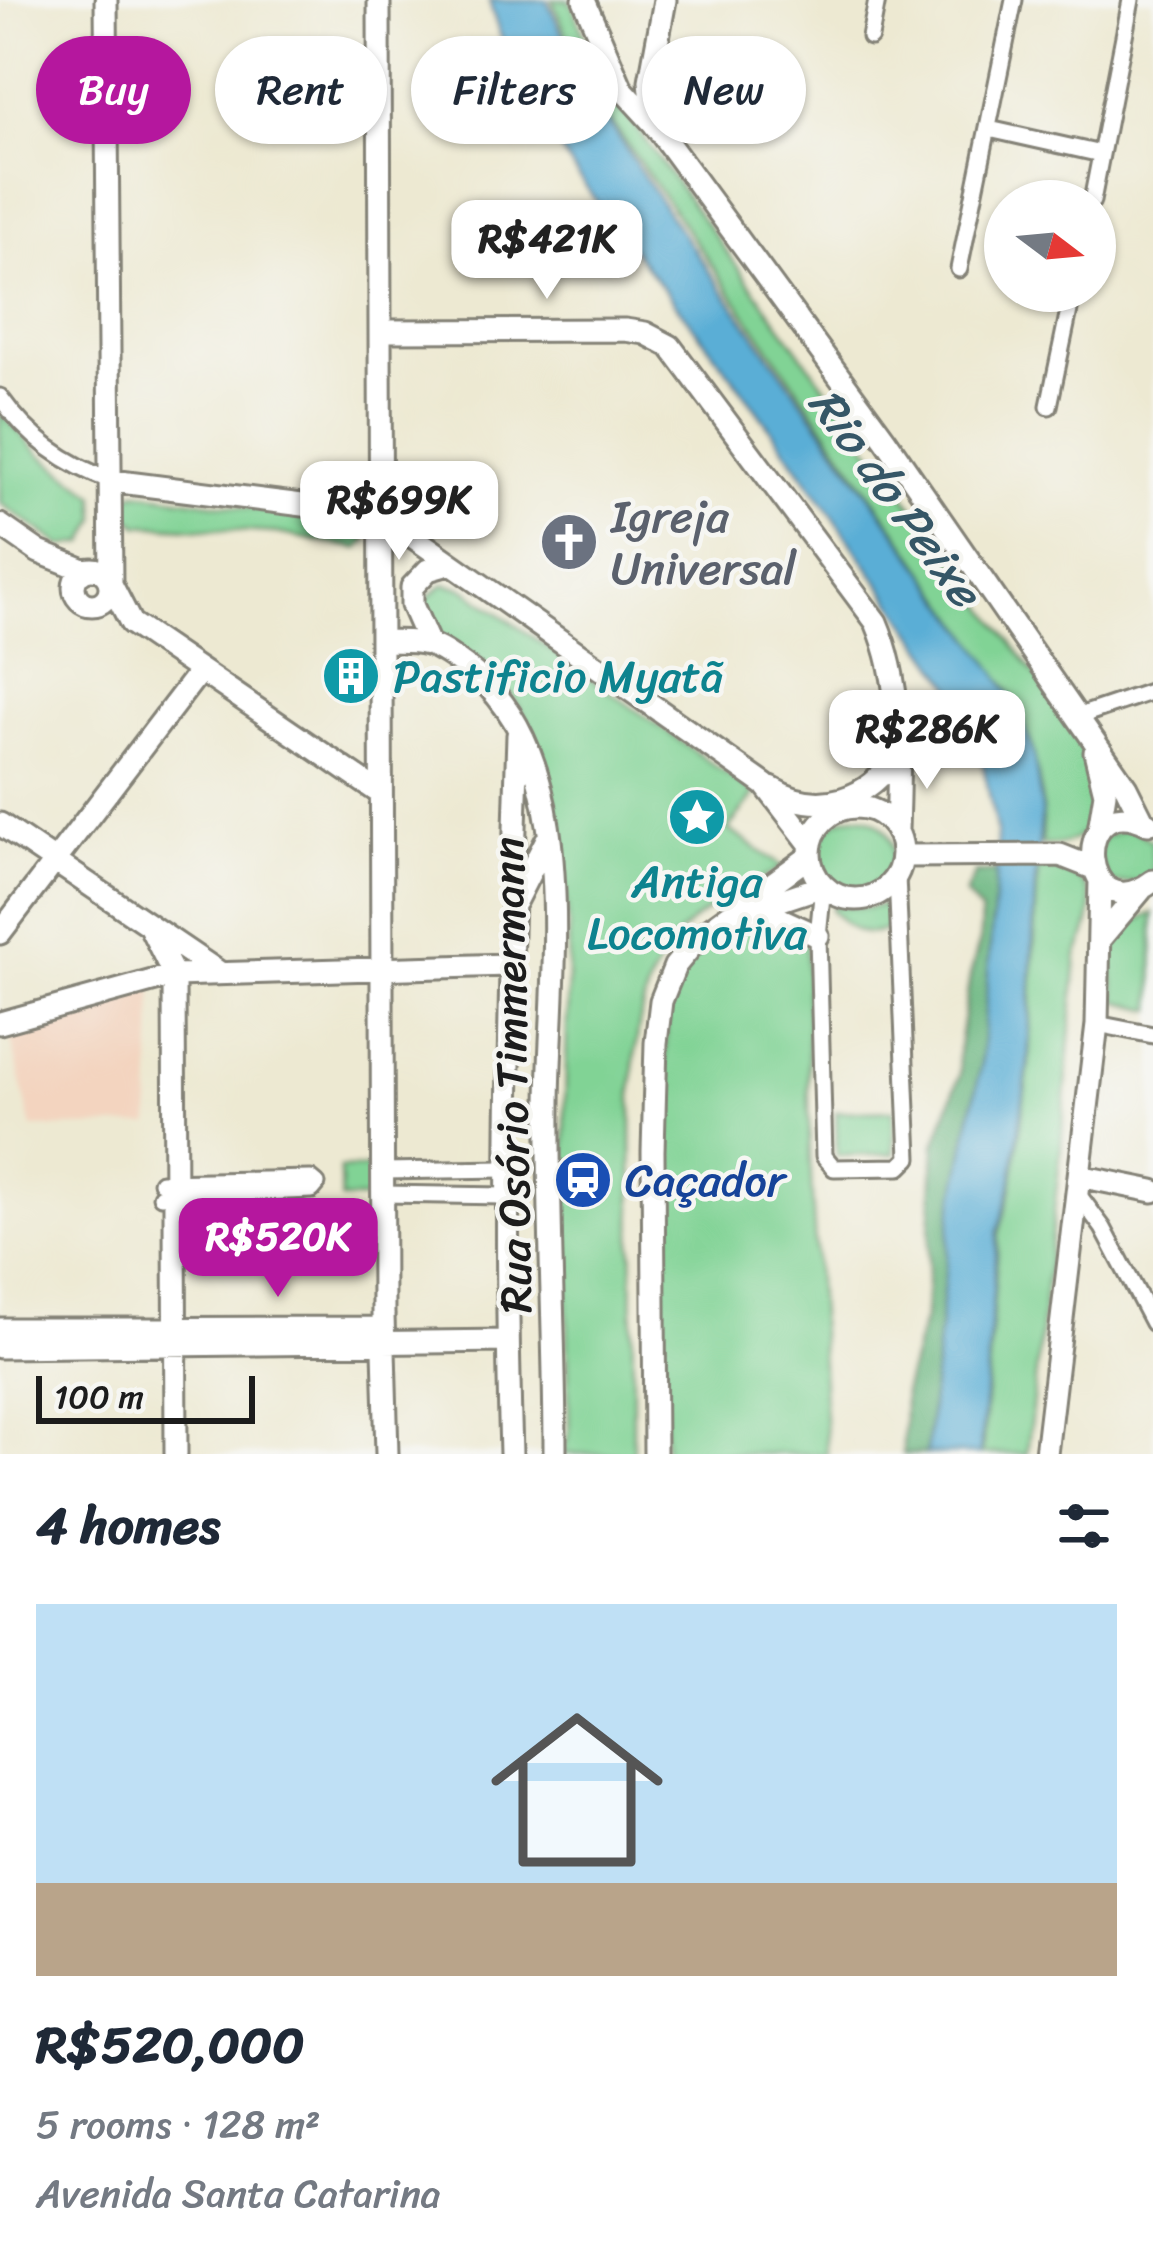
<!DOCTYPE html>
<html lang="en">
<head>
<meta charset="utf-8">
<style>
	body { margin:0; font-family:Sriracha,sans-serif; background:#f6f6f7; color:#1f2937; height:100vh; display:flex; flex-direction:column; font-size:45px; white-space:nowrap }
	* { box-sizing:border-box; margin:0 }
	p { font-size:39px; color:#747a83 }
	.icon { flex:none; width:66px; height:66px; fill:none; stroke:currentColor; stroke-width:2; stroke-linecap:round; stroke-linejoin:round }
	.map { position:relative; height:1454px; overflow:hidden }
	.drawer { display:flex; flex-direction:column; background:#fff; flex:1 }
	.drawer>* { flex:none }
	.hud { position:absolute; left:36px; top:36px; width:1083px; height:108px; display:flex; gap:24px }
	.needle { width:78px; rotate:106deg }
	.fabs { position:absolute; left:984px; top:180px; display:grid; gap:24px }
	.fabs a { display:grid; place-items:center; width:132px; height:132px; border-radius:50%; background:#fff; box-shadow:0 3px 9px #0004; font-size:60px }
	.scale { position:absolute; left:36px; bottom:30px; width:219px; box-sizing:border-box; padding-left:12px; border:6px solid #1c1c1c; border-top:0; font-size:33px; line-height:42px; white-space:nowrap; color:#1c1c1c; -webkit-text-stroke:9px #f6f6f2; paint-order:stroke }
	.price { position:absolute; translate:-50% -102px; padding:0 27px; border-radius:24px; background:#fff; color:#222; font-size:39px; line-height:78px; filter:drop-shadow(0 3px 6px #0008) }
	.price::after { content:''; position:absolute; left:50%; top:72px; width:36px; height:27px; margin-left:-18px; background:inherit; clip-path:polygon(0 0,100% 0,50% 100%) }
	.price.selected { background:#b5179e; color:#fff }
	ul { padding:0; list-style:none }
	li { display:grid; align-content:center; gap:24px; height:636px; padding:0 36px }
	li span { display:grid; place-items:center; height:372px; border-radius:0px; color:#555 }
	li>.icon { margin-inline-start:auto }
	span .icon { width:216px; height:216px; fill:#fffc; stroke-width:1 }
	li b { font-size:51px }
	h2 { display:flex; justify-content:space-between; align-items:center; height:144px; padding:0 36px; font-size:51px }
	.tag { padding:0 42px; border-radius:54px; background:#fff; box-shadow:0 3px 9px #0004; font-size:42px; line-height:108px }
	.tag.selected { background:#b5179e; color:#fff }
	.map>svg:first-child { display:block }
</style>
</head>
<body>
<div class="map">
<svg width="1153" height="1454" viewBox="0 0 1153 1454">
	<rect width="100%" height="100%" fill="#f6f6f2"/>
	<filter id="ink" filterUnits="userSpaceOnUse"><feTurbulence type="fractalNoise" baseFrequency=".00833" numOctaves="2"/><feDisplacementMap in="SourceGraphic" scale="24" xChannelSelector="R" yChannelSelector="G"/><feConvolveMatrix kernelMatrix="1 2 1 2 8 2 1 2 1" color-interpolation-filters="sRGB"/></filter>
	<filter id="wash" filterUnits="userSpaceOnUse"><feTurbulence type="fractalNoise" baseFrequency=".004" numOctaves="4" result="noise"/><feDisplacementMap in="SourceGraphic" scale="48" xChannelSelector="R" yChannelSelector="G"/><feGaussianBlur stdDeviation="2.7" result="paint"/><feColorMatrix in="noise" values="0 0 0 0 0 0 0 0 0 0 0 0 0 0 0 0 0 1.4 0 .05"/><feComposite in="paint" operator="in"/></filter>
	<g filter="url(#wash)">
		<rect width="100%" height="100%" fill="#ede9d2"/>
		<path fill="#f3d4bf" d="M 153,986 L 150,1125 L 32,1128 L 9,1031 Z"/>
		<path fill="#81d395" stroke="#4e7858" stroke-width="3" d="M 552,0 L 570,0 L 604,84 L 1040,681 C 1057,710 1080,740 1093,771 C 1111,811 1085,849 1042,845 C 1046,791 1034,742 1011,694 L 592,94 Z
			M 0,412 L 41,455 L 95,495 L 97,519 L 85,543 L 62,546 L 0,503 Z
			M 137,492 L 356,524 L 367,539 L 359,548 L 276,533 L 138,525 L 125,514 L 129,495 Z
			M 444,584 L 463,588 L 755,794 L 728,829 L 783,867 C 754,884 720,900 693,921 C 641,962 636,1033 632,1094 L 633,1454 L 564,1454 L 569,1430 L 565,1112 L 569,927 L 555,802 L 529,724 L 513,697 L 472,656 L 436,636 L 423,610 L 427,598 Z
			M819 853a37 37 0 1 1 74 0a37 37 0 1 1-74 0Z
			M 1129,827 L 1152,841 L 1153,872 L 1145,882 L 1110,884 L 1096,853 L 1104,837 Z
			M 1038,868 C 1102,871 1099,908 1077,956 L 1060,1159 L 1027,1454 L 982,1454 L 999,1234 L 1012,1188 L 1029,1064 Z
			M 889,904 L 890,927 C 866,942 847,928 831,909 L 834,905 L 867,908 Z
			M 1153,913 L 1153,1010 L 1116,1001 L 1109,945 L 1121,928 Z
			M 753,920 L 804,939 L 806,947 L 810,1160 L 827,1454 L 665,1454 L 661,1245 L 667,1005 L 693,950 L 733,923 Z
			M 893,1110 L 894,1154 L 837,1156 L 836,1112 Z
			M 372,1168 L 372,1199 L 341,1199 L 340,1169 Z"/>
		<path fill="#68b57e" stroke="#42684d" stroke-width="3" d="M 996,872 L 981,1064 L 951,1217 L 926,1454 L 903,1454 L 904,1389 L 925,1314 L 935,1145 L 960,1074 L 958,1054 L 970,976 L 980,940 L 981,912 L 965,894 L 975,873 Z"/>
		<path fill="#5aaed6" stroke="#3b6579" stroke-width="3" d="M 489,0 L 547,0 L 590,94 L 672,219 L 998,675 L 1022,716 L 1034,754 L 1042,812 L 1035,885 L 1028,1065 L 1011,1187 L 998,1232 L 980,1454 L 926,1454 L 951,1217 L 981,1064 L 996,872 L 997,833 L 976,730 L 954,690 C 882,588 812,483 737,383 C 654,271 525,135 489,0 Z"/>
	</g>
	<g filter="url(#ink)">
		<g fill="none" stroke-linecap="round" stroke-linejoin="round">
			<defs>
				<path id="street" d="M 870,37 L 877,0
					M 989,129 L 1101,154
					M 1092,201 L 1131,0
					M 959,269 L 1014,0
					M 0,397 C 29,438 65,464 112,481
					M 1049,406 L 1073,291
					M 1076,717 L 1153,691
					M 823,886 L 818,936 L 824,1156 L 834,1168 L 900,1167 L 909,1158 L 897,876
					M 1097,1024 L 1153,1035
					M 383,1171 L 505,1169
					M 161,1182 L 311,1179 L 317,1184 L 312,1190 L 161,1196
					M 1077,1193 L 1103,1228 L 1153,1323
					M 383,1194 L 505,1196"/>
				<path id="secondary" d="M 106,0 L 111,584 L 131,623 L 380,793
					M 379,0 L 383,1315 L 387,1454
					M 584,0 L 622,89 L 654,124 L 885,439 L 1126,787 L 1143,821
					M 654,123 L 650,81 L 665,0
					M 382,331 L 625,330 L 645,333 L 670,346 L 876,622 C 904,687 899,762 897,831
					M 112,481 L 382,515 L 765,785 L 811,845
					M 0,525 L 39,552 L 84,570
					M74 587a18 18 0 1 1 36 0a18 18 0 1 1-36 0Z
					M 382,641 C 396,642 413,640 427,644 C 440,647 455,659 466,667 C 587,753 549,977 549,1107 C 548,1223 555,1338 555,1454
					M 429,644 L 412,605 L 412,587 L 428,570 L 449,564
					M 1095,752 L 1105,793 L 1099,830
					M 771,788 C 818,817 870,800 897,754
					M810 853a46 46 0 1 1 92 0a46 46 0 1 1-92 0Z
					M 0,824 L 220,973
					M 1148,824 C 1067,784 1080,936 1153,881
					M 903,856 L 1060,855 L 1093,868
					M 515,902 L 547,839
					M 749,916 L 783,920 L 818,936
					M 742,917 L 763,906 L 823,886
					M 150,927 L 174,975 L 176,1454
					M 0,933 L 200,671
					M 1099,940 L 1141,890
					M 0,1023 L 174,975 L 508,965
					M 1079,1176 L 1153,1191
					M 0,1329 L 383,1328
					M 0,1347 L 507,1341
					M 511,1454 C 503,1213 510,976 518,735
					M 655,1454 L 653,1151 L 656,1043 L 661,1001 L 675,966 L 699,937 L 810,856
					M 1046,1454 L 1097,1024 L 1100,880"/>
			</defs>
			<use href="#street" stroke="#848277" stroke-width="21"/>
			<use href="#secondary" stroke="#848277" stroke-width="27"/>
			<use href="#street" stroke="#fff" stroke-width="15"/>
			<use href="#secondary" stroke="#fff" stroke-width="21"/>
		</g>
	</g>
	<defs>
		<symbol id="church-disc" viewBox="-11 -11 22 22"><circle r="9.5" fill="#6b7280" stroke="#f6f6f2"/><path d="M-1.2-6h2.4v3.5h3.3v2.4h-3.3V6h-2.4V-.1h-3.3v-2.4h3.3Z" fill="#fff"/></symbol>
		<symbol id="building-disc" viewBox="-11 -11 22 22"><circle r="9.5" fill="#0f9aa8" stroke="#f6f6f2"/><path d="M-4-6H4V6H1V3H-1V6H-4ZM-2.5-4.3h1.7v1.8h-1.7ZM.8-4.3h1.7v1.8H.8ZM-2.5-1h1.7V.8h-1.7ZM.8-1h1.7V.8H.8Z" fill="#fff"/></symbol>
		<symbol id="sight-disc" viewBox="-11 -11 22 22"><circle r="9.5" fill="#0f9aa8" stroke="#f6f6f2"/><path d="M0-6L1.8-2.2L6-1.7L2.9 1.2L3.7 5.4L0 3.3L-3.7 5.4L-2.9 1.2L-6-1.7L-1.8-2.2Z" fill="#fff"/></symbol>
		<symbol id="station-disc" viewBox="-11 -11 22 22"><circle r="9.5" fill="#1a4fb4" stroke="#f6f6f2"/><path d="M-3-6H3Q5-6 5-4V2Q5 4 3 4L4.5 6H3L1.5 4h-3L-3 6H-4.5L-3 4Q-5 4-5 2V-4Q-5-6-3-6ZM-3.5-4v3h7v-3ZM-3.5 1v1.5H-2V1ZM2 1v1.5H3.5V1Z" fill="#fff"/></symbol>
	</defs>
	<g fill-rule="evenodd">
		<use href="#church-disc" x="536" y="509" width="66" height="66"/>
		<use href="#building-disc" x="318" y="643" width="66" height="66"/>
		<use href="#sight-disc" x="664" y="784" width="66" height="66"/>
		<use href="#station-disc" x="550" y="1147" width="66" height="66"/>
	</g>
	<g text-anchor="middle" stroke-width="9" stroke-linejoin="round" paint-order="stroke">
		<g font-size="45" fill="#5b616d" stroke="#f6f6f2" text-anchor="start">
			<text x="611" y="532">Igreja<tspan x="611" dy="52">Universal</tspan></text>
		</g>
		<g font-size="45" fill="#0d838f" stroke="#f6f6f2" text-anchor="start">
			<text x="393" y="692">Pastificio Myatã</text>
			<text x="697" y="897" text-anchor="middle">Antiga<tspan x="697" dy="52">Locomotiva</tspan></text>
		</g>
		<g font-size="45" fill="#1c1c1c" stroke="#f6f6f2">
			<text transform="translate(511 1075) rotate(-91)" y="16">Rua Osório Timmermann</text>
		</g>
		<g font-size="45" fill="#164399" stroke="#f6f6f2" text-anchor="start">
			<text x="625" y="1196">Caçador</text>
		</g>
		<g font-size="48" font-style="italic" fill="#355666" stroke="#f6f6f2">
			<text transform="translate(896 496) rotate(54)" y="17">Rio do Peixe</text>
		</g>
	</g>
</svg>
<div class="fabs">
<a><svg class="needle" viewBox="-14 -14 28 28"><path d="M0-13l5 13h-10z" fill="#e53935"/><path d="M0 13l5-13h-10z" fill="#747a83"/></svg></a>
</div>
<div class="scale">100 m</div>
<b class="price" style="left:547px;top:302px">R$421K</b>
<b class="price" style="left:399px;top:563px">R$699K</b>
<b class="price" style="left:927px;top:792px">R$286K</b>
<b class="price selected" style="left:278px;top:1300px">R$520K</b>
<div class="hud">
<a class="tag selected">Buy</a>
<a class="tag">Rent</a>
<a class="tag">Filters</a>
<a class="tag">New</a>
</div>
</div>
<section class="drawer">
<h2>4 homes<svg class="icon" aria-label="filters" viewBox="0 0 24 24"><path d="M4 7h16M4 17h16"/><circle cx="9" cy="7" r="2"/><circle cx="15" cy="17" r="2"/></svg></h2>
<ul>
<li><span style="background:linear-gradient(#bfe0f5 75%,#b9a48a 0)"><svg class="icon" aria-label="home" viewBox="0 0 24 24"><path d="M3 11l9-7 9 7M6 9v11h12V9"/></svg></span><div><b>R$520,000</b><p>5 rooms · 128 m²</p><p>Avenida Santa Catarina</p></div></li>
</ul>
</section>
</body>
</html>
